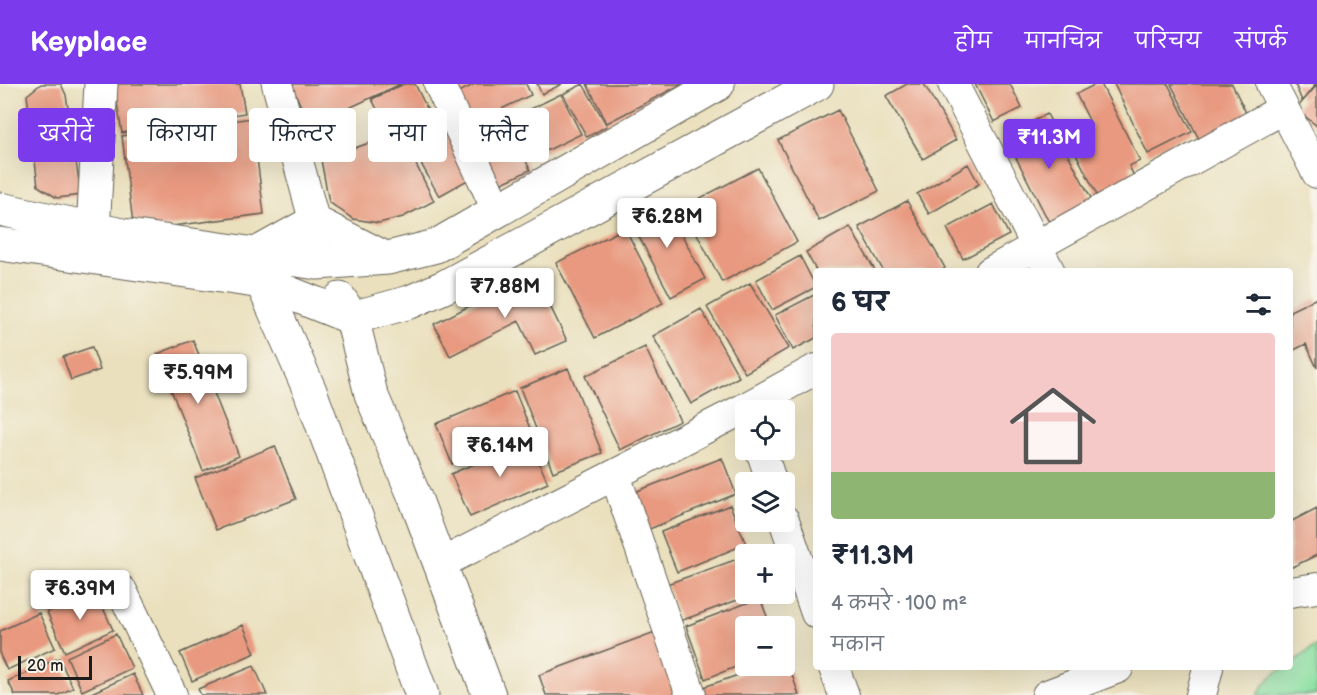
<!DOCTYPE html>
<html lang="hi">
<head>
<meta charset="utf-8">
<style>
	body { margin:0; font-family:"Balsamiq Sans","Playpen Sans Deva",sans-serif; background:#f6f6f7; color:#1f2937; height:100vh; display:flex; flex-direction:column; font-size:22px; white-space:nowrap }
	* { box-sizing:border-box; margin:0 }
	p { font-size:20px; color:#747a83 }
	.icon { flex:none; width:33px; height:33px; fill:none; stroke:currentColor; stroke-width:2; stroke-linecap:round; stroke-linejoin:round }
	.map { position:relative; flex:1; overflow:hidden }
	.side { position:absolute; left:813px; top:184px; width:480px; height:402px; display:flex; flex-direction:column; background:#fff; border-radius:6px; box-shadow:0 6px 24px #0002 }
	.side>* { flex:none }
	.guide { position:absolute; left:18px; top:24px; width:570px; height:54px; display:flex; gap:12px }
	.buttons { position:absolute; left:735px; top:316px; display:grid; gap:12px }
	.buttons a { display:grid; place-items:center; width:60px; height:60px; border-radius:6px; background:#fff; box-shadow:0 6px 24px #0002; font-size:30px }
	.scale { position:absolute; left:18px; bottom:15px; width:74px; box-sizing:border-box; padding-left:6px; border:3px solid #1c1c1c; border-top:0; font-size:16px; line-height:21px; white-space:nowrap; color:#1c1c1c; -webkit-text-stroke:4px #f7f3e8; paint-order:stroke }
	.price { position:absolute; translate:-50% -51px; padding:0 14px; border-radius:6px; background:#fff; color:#222; font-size:20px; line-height:39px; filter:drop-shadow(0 2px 3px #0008) }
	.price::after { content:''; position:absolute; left:50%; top:36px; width:18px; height:14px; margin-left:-9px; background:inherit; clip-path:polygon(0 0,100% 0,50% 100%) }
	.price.on { background:#7c3aed; color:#fff }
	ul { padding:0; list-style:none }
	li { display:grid; align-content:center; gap:12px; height:318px; padding:0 18px }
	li+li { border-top:2px solid #e0e1e3 }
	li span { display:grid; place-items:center; height:186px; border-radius:6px; color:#555 }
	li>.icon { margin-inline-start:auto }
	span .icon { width:108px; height:108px; fill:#fffc; stroke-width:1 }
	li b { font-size:26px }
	h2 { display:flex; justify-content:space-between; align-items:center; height:72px; padding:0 18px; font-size:26px }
	.pill { padding:0 21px; border-radius:6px; background:#fff; box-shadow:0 6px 24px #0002; font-size:21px; line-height:54px }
	.pill.on { background:#7c3aed; color:#fff }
	header { display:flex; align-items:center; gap:36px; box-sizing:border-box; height:84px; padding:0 30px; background:#7c3aed; color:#fff }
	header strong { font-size:28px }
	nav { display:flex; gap:33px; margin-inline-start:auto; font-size:21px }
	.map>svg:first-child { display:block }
</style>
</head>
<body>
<header>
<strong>Keyplace</strong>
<nav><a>होम</a><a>मानचित्र</a><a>परिचय</a><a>संपर्क</a></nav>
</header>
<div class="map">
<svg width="1317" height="611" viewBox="0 0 1317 611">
	<rect width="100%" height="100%" fill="#f7f3e8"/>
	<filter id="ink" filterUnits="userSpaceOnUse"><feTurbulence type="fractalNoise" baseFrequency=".0167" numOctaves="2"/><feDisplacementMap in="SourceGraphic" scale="12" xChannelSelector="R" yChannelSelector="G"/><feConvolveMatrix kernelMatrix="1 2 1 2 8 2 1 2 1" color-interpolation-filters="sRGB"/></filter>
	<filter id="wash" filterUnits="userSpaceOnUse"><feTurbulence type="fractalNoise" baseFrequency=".008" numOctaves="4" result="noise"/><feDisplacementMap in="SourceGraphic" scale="24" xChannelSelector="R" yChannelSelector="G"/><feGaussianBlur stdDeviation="1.35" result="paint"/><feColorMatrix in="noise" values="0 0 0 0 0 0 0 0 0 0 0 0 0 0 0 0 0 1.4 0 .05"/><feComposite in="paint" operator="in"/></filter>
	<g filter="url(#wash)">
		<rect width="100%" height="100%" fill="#eae0bd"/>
		<path fill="#8be0a3" stroke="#547e60" stroke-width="1.5" d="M 1317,561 L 1317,611 L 1258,611 C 1265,599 1275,584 1290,584 L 1290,580 Z"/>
		<g id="blocks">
			<path fill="#e8997f" d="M 41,0 L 61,0 L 66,11 L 81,111 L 57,114 L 38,102 L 27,11 Z
				M 114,0 L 240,0 L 245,29 L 122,49 Z
				M 291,0 L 401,0 L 310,42 Z
				M 404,0 L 415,0 L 430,31 L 389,50 L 372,15 Z
				M 475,0 L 526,0 L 531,11 L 472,39 L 457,9 Z
				M 537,0 L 562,0 L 542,10 Z
				M 583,0 L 607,42 L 587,53 L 563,10 Z
				M 587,0 L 682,0 L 607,39 Z
				M 907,0 L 924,0 L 956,56 L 923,75 L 886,12 Z
				M 975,0 L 1010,0 L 1022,24 L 994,38 Z
				M 1096,0 L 1101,0 L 1140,77 L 1129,82 L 1135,94 L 1098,113 L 1067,52 L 1091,40 L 1076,10 Z
				M 1114,0 L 1168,0 L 1192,48 L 1148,70 Z
				M 1171,0 L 1232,0 L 1248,33 L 1200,57 Z
				M 1295,0 L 1316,0 L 1302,17 Z
				M 1317,1 L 1317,42 L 1296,25 Z
				M 561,10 L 581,50 L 534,73 L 514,33 Z
				M 838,26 L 879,107 L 819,137 L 778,56 Z
				M 1047,30 L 1094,120 L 1051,142 L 1005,52 Z
				M 252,34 L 264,130 L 134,147 L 122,52 Z
				M 442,37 L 473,93 L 439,112 L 408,56 Z
				M 511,44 L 530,86 L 498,101 L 478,59 Z
				M 400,48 L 434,117 L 403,133 L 379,139 L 353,135 L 329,118 L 321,76 Z
				M 968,80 L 979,100 L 929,130 L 917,110 Z
				M 758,84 L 797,158 L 722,198 L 683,123 Z
				M 664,117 L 705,195 L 671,213 L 630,136 Z
				M 907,117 L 945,184 L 939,188 L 884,188 L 859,143 Z
				M 993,120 L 1009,151 L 963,175 L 947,144 Z
				M 850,143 L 876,188 L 817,188 L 806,168 Z
				M 625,144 L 663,219 L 595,254 L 556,179 Z
				M 800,172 L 816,203 L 772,226 L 756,196 Z
				M 534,189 L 567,257 L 535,271 L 519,237 L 450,272 L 434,240 Z
				M 750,199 L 789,264 L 745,289 L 707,223 Z
				M 816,210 L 816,254 L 793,266 L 775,231 Z
				M 1317,214 L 1317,284 L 1306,260 L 1290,268 L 1290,227 Z
				M 701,225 L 739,293 L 691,320 L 653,252 Z
				M 193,256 L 239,372 L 203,387 L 157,270 Z
				M 92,263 L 100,286 L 71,296 L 63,273 Z
				M 645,263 L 680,337 L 620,366 L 585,292 Z
				M 568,284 L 602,369 L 553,388 L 520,304 Z
				M 515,307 L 531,347 L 452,380 L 436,340 Z
				M 529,356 L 548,399 L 470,433 L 451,390 Z
				M 275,362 L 296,415 L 216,446 L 195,394 Z
				M 722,374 L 736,410 L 642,448 L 627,411 Z
				M 730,421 L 746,460 L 677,488 L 661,448 Z
				M 1317,424 L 1317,471 L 1290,484 L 1290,438 Z
				M 746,472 L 746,510 L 754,510 L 680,537 L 667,500 Z
				M 95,506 L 113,546 L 65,568 L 47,528 Z
				M 760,514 L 771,543 L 746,543 L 746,579 L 705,595 L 686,542 Z
				M 39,529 L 55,564 L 7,586 L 0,571 L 0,547 Z
				M 243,541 L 255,569 L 192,597 L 180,569 Z
				M 655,548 L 678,611 L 546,611 L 539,591 Z
				M 116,550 L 132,584 L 82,607 L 67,573 Z
				M 785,571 L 799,611 L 700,611 L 698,605 L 764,582 L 784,582 Z
				M 59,574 L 73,604 L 58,611 L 15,611 L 8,597 Z
				M 254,582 L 267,611 L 201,611 L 198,605 Z
				M 133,590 L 143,611 L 87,611 Z"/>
		</g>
	</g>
	<g filter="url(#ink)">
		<use href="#blocks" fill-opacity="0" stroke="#646154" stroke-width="1.5"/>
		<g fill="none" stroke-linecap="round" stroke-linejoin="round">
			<defs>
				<path id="minor" d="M 277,0 L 314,136 L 317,179
					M 439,0 L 497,126
					M 953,0 L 1050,188
					M 1271,0 L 1317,89
					M 314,136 L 388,174
					M 255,169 L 314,136
					M 990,188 L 1283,25
					M 761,366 L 772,399
					M 615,391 L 691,611
					M 784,436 L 816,529
					M 440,480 L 747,323 L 816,285
					M 122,507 L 172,611
					M 1290,508 L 1317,504
					M 834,584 L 844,611
					M 1047,611 L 1118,584
					M 1201,611 L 1208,584"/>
				<path id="major" d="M 0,125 L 122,151 L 317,179 L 388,174 L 436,162 L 718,0
					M 0,160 L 262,198 L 352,234 L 410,218 L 446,202 L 817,0
					M 92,166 L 101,0
					M 262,198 L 310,307 L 422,611
					M 340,215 L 352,234 L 371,310 L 416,416 L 489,611"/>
			</defs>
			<use href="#minor" stroke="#646154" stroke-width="32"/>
			<use href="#major" stroke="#646154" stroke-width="35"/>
			<use href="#minor" stroke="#fff" stroke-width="30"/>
			<use href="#major" stroke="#fff" stroke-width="33"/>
		</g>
	</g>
</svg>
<div class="buttons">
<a><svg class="icon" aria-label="locate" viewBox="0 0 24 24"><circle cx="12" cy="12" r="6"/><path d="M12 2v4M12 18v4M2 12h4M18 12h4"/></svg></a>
<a><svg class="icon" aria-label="layers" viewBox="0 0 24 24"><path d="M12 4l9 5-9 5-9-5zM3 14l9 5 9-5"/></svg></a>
<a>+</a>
<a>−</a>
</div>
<div class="scale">20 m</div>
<b class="price on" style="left:1049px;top:86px">₹11.3M</b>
<b class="price" style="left:667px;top:165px">₹6.28M</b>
<b class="price" style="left:505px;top:235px">₹7.88M</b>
<b class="price" style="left:198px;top:321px">₹5.99M</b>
<b class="price" style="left:500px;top:394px">₹6.14M</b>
<b class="price" style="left:80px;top:537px">₹6.39M</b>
<div class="guide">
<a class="pill on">खरीदें</a>
<a class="pill">किराया</a>
<a class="pill">फ़िल्टर</a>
<a class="pill">नया</a>
<a class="pill">फ़्लैट</a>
</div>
<section class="side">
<h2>6 घर<svg class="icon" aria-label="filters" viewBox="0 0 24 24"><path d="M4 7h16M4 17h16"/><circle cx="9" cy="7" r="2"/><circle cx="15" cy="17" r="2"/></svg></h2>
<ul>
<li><span style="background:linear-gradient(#f6c9c9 75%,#8fb573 0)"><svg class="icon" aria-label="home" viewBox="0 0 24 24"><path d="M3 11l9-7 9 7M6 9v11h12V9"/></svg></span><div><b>₹11.3M</b><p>4 कमरे · 100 m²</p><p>मकान</p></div></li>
</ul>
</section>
</div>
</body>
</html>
